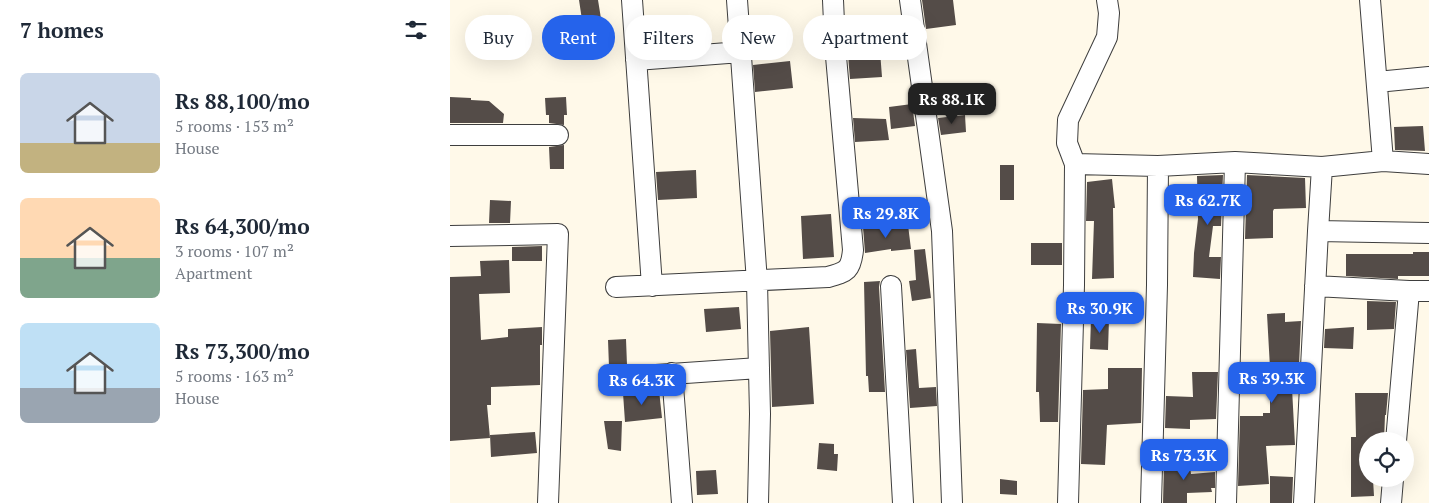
<!DOCTYPE html>
<html lang="en">
<head>
<meta charset="utf-8">
<style>
	body { margin:0; font-family:"PT Serif",serif; background:#f6f6f7; color:#1f2937; height:100vh; display:flex; flex-direction:column; font-size:19px; white-space:nowrap }
	* { box-sizing:border-box; margin:0 }
	p { font-size:16px; color:#747a83 }
	.icon { flex:none; width:28px; height:28px; fill:none; stroke:currentColor; stroke-width:2; stroke-linecap:round; stroke-linejoin:round }
	.map { position:relative; flex:1; overflow:hidden }
	.side { display:flex; flex-direction:column; background:#fff; width:450px }
	.side>* { flex:none }
	.guide { position:absolute; left:15px; top:15px; width:475px; height:45px; display:flex; gap:10px }
	.fabs { position:absolute; left:909px; top:432px; display:grid; gap:10px }
	.fabs a { display:grid; place-items:center; width:55px; height:55px; border-radius:50%; background:#fff; box-shadow:0 5px 20px #0002; font-size:25px }
	.price { position:absolute; translate:-50% -42px; padding:0 11px; border-radius:10px; background:#2563eb; color:#fff; font-size:16px; line-height:32px; filter:drop-shadow(0 1px 2px #0008) }
	.price::after { content:''; position:absolute; left:50%; top:30px; width:15px; height:11px; margin-left:-8px; background:inherit; clip-path:polygon(0 0,100% 0,50% 100%) }
	.price.current { background:#222; color:#fff }
	ul { padding:0; list-style:none }
	li { display:flex; align-items:center; gap:15px; height:125px; padding:0 20px }
	li span { display:grid; place-items:center; flex:none; width:140px; height:100px; border-radius:8px; color:#555 }
	li>.icon { margin-inline-start:auto }
	span .icon { width:60px; height:60px; fill:#fffc; stroke-width:1 }
	li b { font-size:21px }
	h2 { display:flex; justify-content:space-between; align-items:center; height:60px; padding:0 20px; font-size:21px }
	.tag { padding:0 18px; border-radius:22px; background:#fff; box-shadow:0 5px 20px #0002; font-size:18px; line-height:45px }
	.tag.current { background:#2563eb; color:#fff }
	main { display:flex; flex:1; min-height:0 }
	.map>svg:first-child { display:block }
</style>
</head>
<body>
<main>
<section class="side">
<h2>7 homes<svg class="icon" aria-label="filters" viewBox="0 0 24 24"><path d="M4 7h16M4 17h16"/><circle cx="9" cy="7" r="2"/><circle cx="15" cy="17" r="2"/></svg></h2>
<ul>
<li><span style="background:linear-gradient(#c9d6e8 70%,#c2b280 0)"><svg class="icon" aria-label="home" viewBox="0 0 24 24"><path d="M3 11l9-7 9 7M6 9v11h12V9"/></svg></span><div><b>Rs 88,100/mo</b><p>5 rooms · 153 m²</p><p>House</p></div></li>
<li><span style="background:linear-gradient(#ffd9b3 60%,#7fa58c 0)"><svg class="icon" aria-label="home" viewBox="0 0 24 24"><path d="M3 11l9-7 9 7M6 9v11h12V9"/></svg></span><div><b>Rs 64,300/mo</b><p>3 rooms · 107 m²</p><p>Apartment</p></div></li>
<li><span style="background:linear-gradient(#bfe0f5 65%,#9aa5b1 0)"><svg class="icon" aria-label="home" viewBox="0 0 24 24"><path d="M3 11l9-7 9 7M6 9v11h12V9"/></svg></span><div><b>Rs 73,300/mo</b><p>5 rooms · 163 m²</p><p>House</p></div></li>
</ul>
</section>
<div class="map">
<svg width="979" height="503" viewBox="0 0 979 503">
	<rect width="100%" height="100%" fill="#fff9e9"/>
	<path fill="#544c48" d="M 129,0 L 148,0 L 153,31 L 134,33 Z
		M 472,0 L 503,0 L 506,25 L 476,29 Z
		M 430,51 L 432,77 L 400,79 L 398,55 Z
		M 340,61 L 343,88 L 305,92 L 303,65 Z
		M 0,97 L 21,98 L 21,100 L 39,101 L 54,114 L 53,123 L 0,123 Z
		M 116,97 L 117,115 L 114,115 L 114,125 L 99,123 L 99,115 L 96,115 L 95,98 Z
		M 462,104 L 465,126 L 441,129 L 439,107 Z
		M 515,115 L 516,132 L 491,135 L 488,118 Z
		M 403,118 L 436,119 L 439,140 L 405,142 Z
		M 973,126 L 975,151 L 945,150 L 944,127 Z
		M 114,145 L 114,169 L 100,169 L 99,147 Z
		M 550,165 L 564,165 L 564,200 L 550,200 Z
		M 246,170 L 247,198 L 208,200 L 206,172 Z
		M 773,175 L 771,226 L 763,226 L 759,257 L 771,257 L 770,279 L 743,277 L 744,253 L 748,219 L 747,176 Z
		M 797,175 L 855,178 L 856,208 L 824,209 L 823,211 L 823,238 L 795,239 Z
		M 662,179 L 665,208 L 663,208 L 664,278 L 642,279 L 644,221 L 636,221 L 637,182 Z
		M 40,200 L 61,201 L 60,223 L 39,223 Z
		M 381,214 L 384,257 L 353,259 L 351,216 Z
		M 430,224 L 431,229 L 458,225 L 461,249 L 441,251 L 441,249 L 415,253 L 413,227 Z
		M 581,243 L 612,243 L 612,265 L 581,265 Z
		M 92,246 L 92,261 L 62,261 L 62,247 Z
		M 475,249 L 481,298 L 462,301 L 459,281 L 466,280 L 464,250 Z
		M 963,252 L 979,252 L 979,276 L 948,276 L 948,279 L 896,276 L 896,254 L 963,254 Z
		M 59,260 L 60,293 L 29,294 L 31,340 L 58,337 L 58,329 L 92,327 L 92,345 L 90,345 L 90,385 L 41,387 L 41,405 L 37,405 L 40,438 L 0,441 L 0,277 L 31,276 L 30,261 Z
		M 430,281 L 429,287 L 435,392 L 419,392 L 418,376 L 416,376 L 414,282 Z
		M 917,301 L 946,302 L 944,329 L 917,330 Z
		M 289,307 L 291,329 L 256,332 L 254,309 Z
		M 835,313 L 835,322 L 851,321 L 848,388 L 842,388 L 845,445 L 816,446 L 819,484 L 788,486 L 790,416 L 813,416 L 813,413 L 820,413 L 820,368 L 817,314 Z
		M 641,318 L 659,319 L 658,350 L 640,349 Z
		M 587,323 L 611,324 L 608,422 L 590,422 L 589,392 L 586,392 Z
		M 359,327 L 364,404 L 322,407 L 320,331 Z
		M 904,327 L 903,349 L 874,348 L 875,329 Z
		M 176,339 L 177,365 L 159,367 L 158,340 Z
		M 466,349 L 469,388 L 486,387 L 487,406 L 460,408 L 456,350 Z
		M 658,368 L 692,368 L 691,423 L 657,425 L 655,465 L 631,464 L 633,390 L 658,389 Z
		M 742,372 L 768,372 L 766,419 L 740,420 L 740,429 L 715,428 L 716,396 L 743,397 Z
		M 209,390 L 212,418 L 175,422 L 173,393 Z
		M 905,393 L 938,393 L 936,415 L 935,415 L 934,441 L 918,441 L 918,479 L 923,479 L 924,496 L 901,497 L 901,437 L 906,437 Z
		M 154,421 L 172,421 L 171,451 L 158,449 Z
		M 85,432 L 87,453 L 41,457 L 40,435 Z
		M 369,443 L 384,444 L 384,454 L 388,454 L 387,471 L 367,469 Z
		M 739,458 L 741,474 L 765,472 L 765,488 L 761,488 L 762,492 L 737,493 L 737,503 L 713,503 L 714,461 Z
		M 266,470 L 268,494 L 247,495 L 246,471 Z
		M 820,476 L 843,477 L 842,503 L 820,503 Z
		M 550,479 L 567,481 L 567,495 L 550,494 Z"/>
	<g fill="none" stroke-linecap="round" stroke-linejoin="round">
		<defs>
			<path id="minor" d="M 182,0 L 202,286
				M 287,0 L 307,282 L 310,414 L 308,503
				M 460,0 L 492,231 L 502,503
				M 385,45 L 463,35
				M 186,60 L 291,52
				M 927,82 L 979,77
				M 0,135 L 108,135
				M 933,161 L 979,164
				M 625,164 L 708,166 L 785,162 L 872,167
				M 868,231 L 872,167 L 933,161 L 920,0
				M 0,236 L 108,234 L 98,503
				M 441,286 L 453,503
				M 865,286 L 959,291
				M 166,287 L 378,277 C 397,272 401,270 403,250 L 385,45 L 383,0
				M 222,373 L 232,503
				M 162,378 L 309,368
				M 946,441 L 959,291 L 979,291
				M 618,503 L 624,285 L 625,164 L 617,143 L 618,120 L 657,37 L 659,13 L 657,0
				M 701,503 L 707,285 L 708,166
				M 776,503 L 785,162
				M 854,503 L 868,231 L 979,233
				M 941,503 L 943,479"/>
		</defs>
		<use href="#minor" stroke="#3e3e3e" stroke-width="22"/>
		<use href="#minor" stroke="#fff" stroke-width="20"/>
	</g>
</svg>
<div class="fabs">
<a><svg class="icon" aria-label="locate" viewBox="0 0 24 24"><circle cx="12" cy="12" r="6"/><path d="M12 2v4M12 18v4M2 12h4M18 12h4"/></svg></a>
</div>
<b class="price current" style="left:502px;top:125px">Rs 88.1K</b>
<b class="price" style="left:758px;top:226px">Rs 62.7K</b>
<b class="price" style="left:436px;top:239px">Rs 29.8K</b>
<b class="price" style="left:650px;top:334px">Rs 30.9K</b>
<b class="price" style="left:822px;top:404px">Rs 39.3K</b>
<b class="price" style="left:192px;top:406px">Rs 64.3K</b>
<b class="price" style="left:734px;top:481px">Rs 73.3K</b>
<div class="guide">
<a class="tag">Buy</a>
<a class="tag current">Rent</a>
<a class="tag">Filters</a>
<a class="tag">New</a>
<a class="tag">Apartment</a>
</div>
</div>
</main>
</body>
</html>
